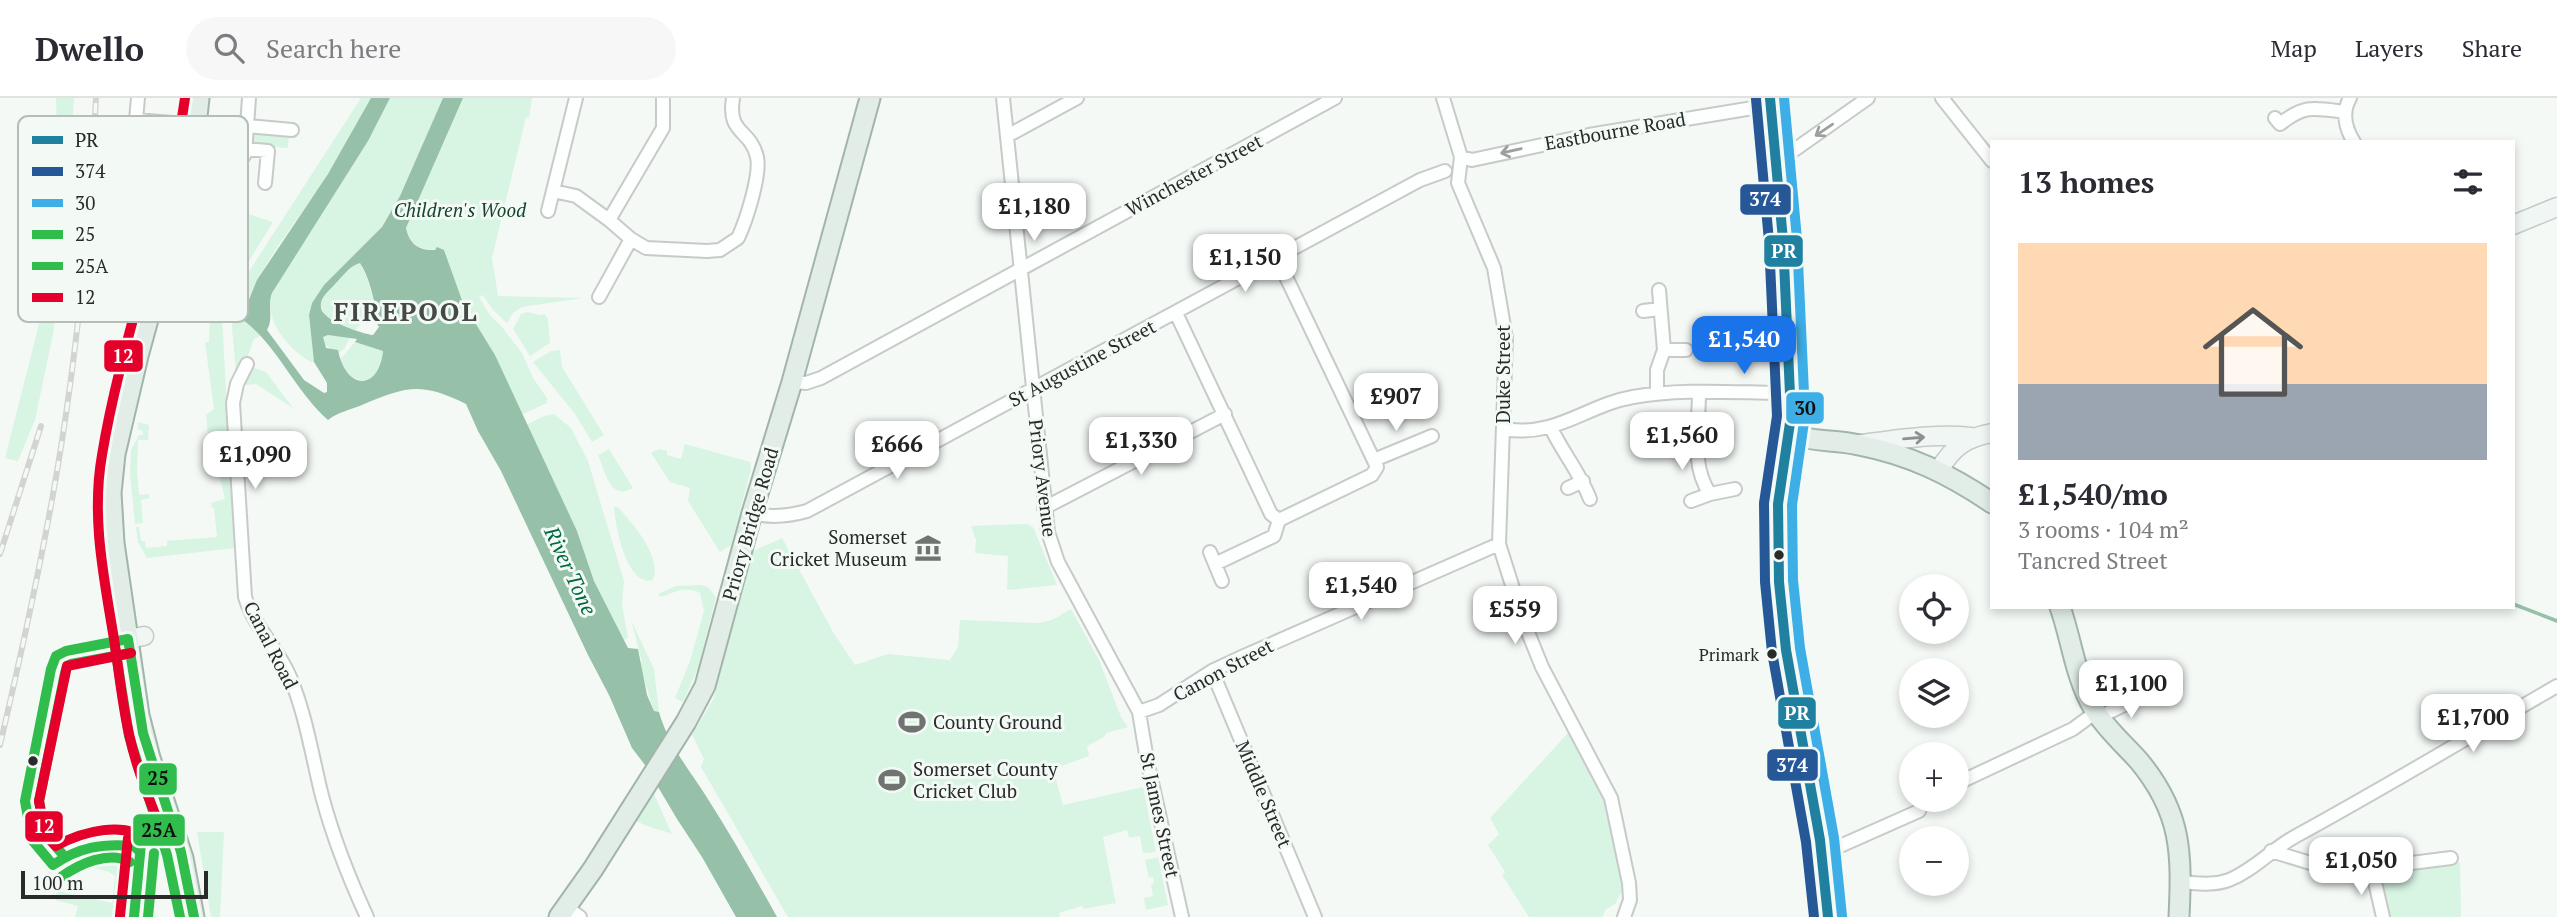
<!DOCTYPE html>
<html lang="en">
<head>
<meta charset="utf-8">
<style>
	body { margin:0; font-family:"PT Serif",serif; background:#f7f7f7; color:#2b2b33; height:100vh; display:flex; flex-direction:column; font-size:26px; white-space:nowrap }
	* { box-sizing:border-box; margin:0 }
	p { font-size:23px; color:#7c7c81 }
	.icon { flex:none; width:38px; height:38px; fill:none; stroke:currentColor; stroke-width:2; stroke-linecap:round; stroke-linejoin:round }
	.map { position:relative; flex:1; overflow:hidden }
	.sheet { position:absolute; left:1990px; top:42px; width:525px; height:469px; display:flex; flex-direction:column; background:#fff; border-radius:0px; box-shadow:0 4px 10px #0003 }
	.sheet>* { flex:none }
	.buttons { position:absolute; left:1899px; top:476px; display:grid; gap:14px }
	.buttons a { display:grid; place-items:center; width:70px; height:70px; border-radius:50%; background:#fff; box-shadow:0 4px 10px #0003; font-size:35px }
	.scale { position:absolute; left:21px; bottom:18px; width:187px; box-sizing:border-box; padding-left:7px; border:4px solid #282b29; border-top:0; font-size:19px; line-height:24px; white-space:nowrap; color:#282b29; -webkit-text-stroke:5px #f3faf6; paint-order:stroke }
	.price { position:absolute; translate:-50% -60px; padding:0 16px; border-radius:14px; background:#fff; color:#222; font-size:23px; line-height:46px; filter:drop-shadow(0 2px 4px #0008) }
	.price::after { content:''; position:absolute; left:50%; top:42px; width:21px; height:16px; margin-left:-10px; background:inherit; clip-path:polygon(0 0,100% 0,50% 100%) }
	.price.active { background:#1a73e8; color:#fff }
	ul { padding:0; list-style:none }
	li { display:grid; align-content:center; gap:14px; height:371px; padding:0 28px }
	li span { display:grid; place-items:center; height:217px; border-radius:0px; color:#555 }
	li>.icon { margin-inline-start:auto }
	span .icon { width:126px; height:126px; fill:#fffc; stroke-width:1 }
	li b { font-size:30px }
	h2 { display:flex; justify-content:space-between; align-items:center; height:84px; padding:0 28px; font-size:30px }
	header { display:flex; align-items:center; gap:42px; box-sizing:border-box; height:98px; padding:0 35px; background:#fff; border-bottom:2px solid #e1e1e2 }
	header strong { font-size:33px }
	nav { display:flex; gap:38px; margin-inline-start:auto; font-size:24px }
	.search { width:490px; height:63px; background:#f7f7f7; display:flex; align-items:center; gap:18px; box-sizing:border-box; padding:0 24px; border-radius:38px; color:#7c7c81; font-size:26px }
	.map>svg:first-child { display:block }
</style>
</head>
<body>
<header>
<strong>Dwello</strong>
<div class="search"><svg class="icon" aria-label="search" viewBox="0 0 24 24"><circle cx="10" cy="10" r="6"/><path d="M15 15l6 6"/></svg>Search here</div>
<nav><a>Map</a><a>Layers</a><a>Share</a></nav>
</header>
<div class="map">
<svg width="2557" height="819" viewBox="0 0 2557 819">
	<rect width="100%" height="100%" fill="#f4f9f6"/>
	<path fill="#d8f4e3" fill-rule="evenodd" d="M 56,0 L 74,0 L 66,132 L 53,236 L 35,322 L 18,363 L 5,360 L 39,226 L 53,156 L 58,71 Z
		M 361,0 L 371,0 C 357,25 343,52 328,76 C 299,122 261,163 243,216 L 260,238 L 254,241 L 241,277 L 236,275 L 232,229 L 233,210 L 244,181 Z
		M 390,0 L 443,0 L 400,98 L 382,129 L 324,187 L 312,205 L 309,217 L 314,264 L 311,264 C 288,252 260,218 274,191 L 368,43 Z
		M 463,0 L 532,0 L 529,20 L 526,19 L 492,160 L 498,198 L 583,200 L 522,209 L 513,215 L 507,225 L 493,212 L 483,197 L 479,199 L 490,217 L 502,229 L 522,255 L 533,280 L 547,300 L 547,305 L 521,317 L 495,257 L 463,205 L 444,152 C 425,151 410,152 406,130 Z
		M 252,34 L 289,37 L 288,50 L 251,47 Z
		M 194,108 L 214,110 L 214,113 L 248,116 L 273,124 L 228,197 L 222,216 L 227,315 L 236,417 L 236,450 L 147,460 L 138,444 L 136,429 L 139,429 L 141,443 L 145,443 L 146,450 L 167,448 L 167,443 L 217,439 L 214,410 L 212,410 L 211,405 L 225,401 L 214,355 L 209,349 L 206,317 L 214,311 L 205,244 L 209,244 L 210,211 L 205,191 L 208,177 L 200,175 L 213,129 L 209,120 L 192,116 ZM 228,137 L 235,138 L 229,178 L 214,175 L 219,140 L 227,141 Z
		M 360,165 C 368,179 370,192 375,207 L 372,208 L 356,232 L 351,232 L 325,218 L 320,207 C 326,192 345,169 360,165 Z
		M 528,214 L 539,217 L 545,216 L 548,222 L 550,245 L 530,258 L 513,231 L 521,216 Z
		M 328,237 L 350,239 L 345,250 L 338,256 L 324,246 L 323,239 Z
		M 355,244 L 383,253 C 382,258 383,264 381,269 C 370,292 345,282 340,262 Z
		M 560,252 L 562,269 L 604,337 L 592,344 L 575,316 L 533,264 L 551,253 Z
		M 253,269 L 266,274 L 293,310 L 256,286 L 245,287 Z
		M 554,316 L 571,330 L 588,363 L 624,483 L 622,507 L 628,540 L 624,542 L 594,483 L 577,433 L 526,327 L 544,318 Z
		M 138,324 L 149,327 L 148,342 L 138,342 L 137,374 L 139,397 L 149,396 L 149,400 L 141,402 L 143,425 L 135,426 L 130,375 L 131,352 L 139,337 L 143,337 L 142,332 L 138,332 Z
		M 685,346 L 750,364 L 751,371 L 731,447 L 720,454 L 688,403 L 690,390 L 670,384 L 651,355 L 659,351 L 667,353 L 667,357 L 681,361 Z
		M 609,351 L 633,390 C 610,403 606,375 598,357 Z
		M 614,409 L 618,409 C 633,426 662,458 653,482 C 627,490 615,427 614,409 Z
		M 1027,426 L 1033,429 L 1057,487 L 1007,492 L 1008,458 L 975,455 L 976,442 L 971,428 Z
		M 782,440 L 833,534 L 855,567 L 888,556 L 950,562 L 958,549 L 960,522 L 1039,525 L 1052,522 L 1071,511 L 1099,562 L 1121,619 L 1128,629 L 1106,635 L 1104,639 L 1087,648 L 1089,658 L 1056,670 L 1055,678 L 1063,707 L 1143,689 L 1156,754 L 1143,755 L 1140,738 L 1129,740 L 1127,732 L 1103,739 L 1116,807 L 1114,805 L 1084,811 L 1082,808 L 1059,815 L 1060,819 L 788,819 L 701,669 L 704,661 L 692,637 L 714,600 L 750,459 L 755,452 Z
		M 701,487 L 708,489 L 716,499 L 698,570 L 683,604 L 675,600 L 690,563 L 704,513 L 700,495 C 680,487 677,495 660,499 L 658,496 L 676,488 Z
		M 631,522 L 654,571 L 659,614 L 654,613 L 639,566 L 642,564 Z
		M 1569,634 L 1605,699 L 1619,764 L 1622,793 L 1615,806 L 1606,811 L 1602,819 L 1529,819 L 1502,777 L 1505,774 L 1488,747 L 1499,736 L 1490,720 Z
		M 654,696 L 672,736 C 660,731 648,730 637,723 Z
		M 197,734 L 224,734 L 220,819 L 211,819 Z
		M 100,759 C 132,764 125,794 123,819 L 75,819 L 78,808 L 55,802 L 57,793 L 112,805 L 115,778 C 108,771 91,770 82,770 L 77,775 L 75,767 L 89,760 Z
		M 1158,759 L 1168,807 L 1146,812 L 1144,800 L 1153,798 L 1151,786 L 1154,785 L 1153,779 L 1149,780 L 1145,762 Z
		M 2460,764 L 2461,819 L 2391,819 L 2382,781 L 2386,774 Z"/>
	<path fill="#96c0a8" fill-rule="evenodd" d="M 371,0 L 390,0 L 368,43 L 272,195 C 267,208 274,220 267,232 L 304,282 L 324,295 L 327,294 L 327,285 L 314,264 L 309,217 L 312,205 L 324,187 L 382,129 L 400,98 L 443,0 L 463,0 L 406,130 C 409,146 419,153 435,152 L 437,149 L 444,152 L 463,205 L 495,257 L 577,433 L 594,483 L 628,550 L 638,551 L 647,597 L 654,613 L 659,614 C 668,646 688,670 706,698 C 731,737 754,778 777,819 L 736,819 L 702,759 L 677,721 L 645,667 L 632,650 L 609,597 L 588,557 L 501,373 L 478,333 L 466,306 C 421,284 407,288 362,307 C 350,312 338,314 328,322 C 295,293 277,247 243,222 L 243,216 L 257,182 L 328,76 ZM 360,165 C 369,179 372,195 376,211 L 372,217 L 379,229 L 373,237 C 362,236 322,222 321,210 C 319,200 329,193 335,186 C 343,178 349,168 360,165 ZM 328,237 L 357,241 L 355,244 L 383,253 C 379,293 346,293 338,252 L 326,250 L 323,239 Z"/>
	<g fill="none" stroke-linecap="round" stroke-linejoin="round">
		<path stroke="#96c0a8" stroke-width="3.5" d="M 2513,506 L 2557,523"/>
		<defs>
			<path id="street" d="M 138,0 L 136,22 L 197,27
				M 1003,0 L 1048,434 L 1058,464 L 1139,614 L 1147,662 L 1182,819
				M 1443,0 L 1461,59 L 1458,85 L 1494,170 L 1506,240 L 1499,446 L 1523,522 L 1542,569 L 1611,700 L 1629,785 L 1630,802 L 1624,819
				M 1942,0 L 1992,63
				M 2350,0 C 2342,14 2345,30 2354,44
				M 2275,20 L 2280,26 C 2305,6 2315,10 2345,14
				M 247,28 L 292,32
				M 1007,38 L 1077,0
				M 245,51 L 268,53 L 265,85
				M 1777,57 L 1790,55 L 1868,0
				M 1461,59 L 1472,62 L 1589,37 L 1771,7
				M 553,93 L 576,98 L 609,122
				M 233,106 L 236,69 L 245,56 L 249,0
				M 548,113 L 576,0
				M 631,141 L 646,150 L 707,153 L 720,152 L 738,140 C 746,123 761,77 757,59 C 750,30 727,37 733,0
				M 1277,160 L 1377,369 L 1372,377 L 1279,422
				M 599,199 L 631,141 L 609,122 L 663,30 L 663,0
				M 1643,213 L 1660,211
				M 1176,215 L 1271,416 L 1279,422
				M 1664,252 L 1686,252
				M 247,266 L 237,286 L 233,305 L 245,499 C 254,529 278,550 290,579 C 306,617 312,658 322,698 C 333,739 349,780 367,819
				M 792,284 L 806,285 L 821,280 L 1335,0
				M 1657,295 L 1657,272 L 1664,252 L 1659,192
				M 1699,295 C 1699,328 1690,367 1710,396 L 1735,391
				M 1551,330 C 1563,355 1580,375 1590,401
				M 1503,331 C 1557,340 1586,307 1633,299 C 1683,290 1738,295 1789,295
				M 1374,362 L 1432,338
				M 1568,390 L 1583,383
				M 1691,403 L 1710,396
				M 1044,410 L 1225,316
				M 752,415 C 770,420 789,418 807,413 L 1420,82 L 1445,73
				M 1210,454 L 1222,483
				M 1215,466 L 1274,438 L 1279,422
				M 1212,573 L 1315,819
				M 1139,614 L 1159,607 L 1212,573 L 1244,558 L 1499,446
				M 2099,619 L 2149,595
				M 1956,686 L 2073,631 L 2096,614
				M 2271,753 L 2340,774 L 2451,760
				M 1822,756 L 1919,713 L 1924,702
				M 53,767 C 81,747 99,744 134,748 L 140,754
				M 2372,771 L 2383,819
				M 2181,784 C 2197,785 2213,788 2229,782 C 2254,772 2272,751 2296,738 C 2384,690 2470,638 2557,588
				M 567,809 L 580,819"/>
			<path id="secondary" d="M 2513,127 L 2557,109
				M 1860,346 C 1896,342 1934,335 1971,339
				M 1939,372 C 1953,349 1965,340 1992,335
				M 128,541 L 144,538
				M 134,819 L 141,746 L 149,740 L 175,729"/>
			<path id="primary" d="M 1770,0 L 1783,142 L 1791,318 C 1790,343 1782,367 1779,391 C 1775,431 1778,474 1782,514 C 1790,616 1823,716 1828,819
				M 1790,336 C 1816,345 1834,341 1859,347 C 1910,357 1949,376 1992,405
				M 2060,509 C 2072,543 2075,579 2094,611 C 2106,631 2124,646 2139,663 C 2182,715 2182,755 2179,819
				M 194,819 L 183,760 L 150,660 L 139,617 L 114,445 L 111,395 L 115,356 L 138,258 L 185,86 L 195,37 L 199,0
				M 559,819 L 593,771 L 686,624 L 705,588 L 752,415 L 792,284 L 870,0"/>
		</defs>
		<use href="#street" stroke="#c7cac8" stroke-width="16"/>
		<use href="#secondary" stroke="#c7cac8" stroke-width="21"/>
		<use href="#primary" stroke="#a2b5ab" stroke-width="23"/>
		<use href="#street" stroke="#fdfefe" stroke-width="12"/>
		<use href="#secondary" stroke="#f0f6f3" stroke-width="18"/>
		<use href="#primary" stroke="#e2ede8" stroke-width="19"/>
		<defs>
			<path id="rail" d="M 0,456 L 41,328
				M 0,647 C 19,566 37,484 52,402 C 76,270 89,135 96,0"/>
		</defs>
		<use href="#rail" stroke="#d2d3d2" stroke-width="6"/>
		<use href="#rail" stroke="#f3faf6" stroke-width="3.5" stroke-dasharray="10" stroke-linecap="butt"/>
		<defs>
			<path id="bus-1" d="M 1770,0 L 1783,142 L 1791,318 L 1778,406 L 1779,484 L 1786,552 L 1820,742 L 1828,819"/>
			<path id="bus-2" d="M 1756,1 L 1769,143 L 1777,318 L 1764,405 L 1765,484 L 1772,554 L 1806,744 L 1814,819"/>
			<path id="bus-3" d="M 1784,0 L 1797,141 L 1805,317 L 1792,407 L 1793,482 L 1800,550 L 1834,740 L 1842,818"/>
			<path id="bus-4" d="M 128,541 L 143,635 L 181,754 L 194,819
				M 53,767 L 32,742 L 25,703 L 51,571 L 56,558 L 66,553 L 128,541
				M 53,767 C 79,749 103,745 134,748 L 140,754
				M 134,819 L 141,746 L 175,729"/>
			<path id="bus-5" d="M 114,543 L 129,638 L 167,757 L 180,819
				M 64,758 L 45,736 L 39,703 L 65,575 L 67,568 L 71,566 L 131,555
				M 61,779 C 79,766 109,752 130,764
				M 148,819 L 154,755"/>
			<path id="bus-6" d="M 131,555 L 67,568 L 39,703 L 45,736 L 56,748 C 81,734 126,721 150,744
				M 120,818 L 128,740 L 141,729 L 157,721 C 146,693 135,665 129,636 C 122,605 119,573 114,541 C 104,480 91,419 102,357 C 122,236 168,122 185,0"/>
		</defs>
		<use href="#bus-1" stroke="#f3faf6" stroke-width="16"/>
		<use href="#bus-2" stroke="#f3faf6" stroke-width="16"/>
		<use href="#bus-3" stroke="#f3faf6" stroke-width="16"/>
		<use href="#bus-4" stroke="#f3faf6" stroke-width="16"/>
		<use href="#bus-5" stroke="#f3faf6" stroke-width="16"/>
		<use href="#bus-6" stroke="#f3faf6" stroke-width="16"/>
		<use href="#bus-1" stroke="#2080a0" stroke-width="10"/>
		<use href="#bus-2" stroke="#265797" stroke-width="10"/>
		<use href="#bus-3" stroke="#3eaee6" stroke-width="10"/>
		<use href="#bus-4" stroke="#30bd4c" stroke-width="10"/>
		<use href="#bus-5" stroke="#30bd4c" stroke-width="10"/>
		<use href="#bus-6" stroke="#e4002b" stroke-width="10"/>
	</g>
	<defs><path id="oneway-shaft" d="M-6 0H5M1.5-3L5.5 0L1.5 3" fill="none" stroke-width="1.6" stroke-linecap="round" stroke-linejoin="round" transform="scale(1.75)"/></defs>
	<g stroke="#9d9f9e">
		<use href="#oneway-shaft" transform="translate(1824 32) rotate(146)"/>
		<use href="#oneway-shaft" transform="translate(1511 53) rotate(167)"/>
	</g>
	<use stroke="#8c908e" href="#oneway-shaft" transform="translate(1914 340) rotate(-5)"/>
	<defs>
		<symbol id="museum-bare" viewBox="-9 -9 18 18"><path d="M0-6L6-3V-2H-6V-3ZM-5-1h2V3h-2ZM-1-1h2V3h-2ZM3-1h2V3H3ZM-6 4H6V6H-6Z" fill="#6f7371" stroke="#f3faf6" stroke-width="2.5" paint-order="stroke"/></symbol>
		<symbol id="stadium-bare" viewBox="-9 -9 18 18"><path d="M0-5a6.5 5 0 1 0 0 10a6.5 5 0 1 0 0-10ZM-3.5-1.8h7v3.6h-7Z" fill="#6f7371" stroke="#f3faf6" stroke-width="2.5" paint-order="stroke"/></symbol>
	</defs>
	<g fill-rule="evenodd">
		<use href="#museum-bare" x="909" y="431" width="38" height="38"/>
		<use href="#stadium-bare" x="893" y="605" width="38" height="38"/>
		<use href="#stadium-bare" x="873" y="663" width="38" height="38"/>
	</g>
	<g fill="#282b29" stroke="#f3faf6" stroke-width="2.5">
		<circle cx="1779" cy="457" r="6"/>
		<circle cx="1772" cy="556" r="6"/>
		<circle cx="33" cy="663" r="6"/>
	</g>
	<g text-anchor="middle" stroke-width="6" stroke-linejoin="round" paint-order="stroke">
		<g font-size="17" fill="#282b29" stroke="#f3faf6" text-anchor="end">
			<text x="1759" y="563">Primark</text>
		</g>
		<g font-size="19" fill="#282b29" stroke="#f3faf6">
			<text transform="translate(1615 33) rotate(-10)" y="7">Eastbourne Road</text>
			<text transform="translate(1194 77) rotate(-28)" y="7">Winchester Street</text>
			<text transform="translate(1082 265) rotate(-28)" y="7">St Augustine Street</text>
			<text transform="translate(1503 276) rotate(-90)" y="7">Duke Street</text>
			<text transform="translate(1043 380) rotate(83)" y="7">Priory Avenue</text>
			<text transform="translate(750 426) rotate(-74)" y="7">Priory Bridge Road</text>
			<text transform="translate(271 547) rotate(63)" y="7">Canal Road</text>
			<text transform="translate(1223 572) rotate(-28)" y="7">Canon Street</text>
			<text transform="translate(1264 696) rotate(67)" y="7">Middle Street</text>
			<text transform="translate(1160 717) rotate(78)" y="7">St James Street</text>
		</g>
		<g font-size="19" font-style="italic" fill="#15432c" stroke="#f3faf6">
			<text x="460" y="119">Children's Wood</text>
		</g>
		<g font-size="19" fill="#282b29" stroke="#f3faf6" text-anchor="start">
			<text x="907" y="446" text-anchor="end">Somerset<tspan x="907" dy="22">Cricket Museum</tspan></text>
			<text x="933" y="631">County Ground</text>
			<text x="913" y="678">Somerset County<tspan x="913" dy="22">Cricket Club</tspan></text>
		</g>
		<g font-size="21" font-style="italic" fill="#006941" stroke="#f3faf6">
			<text transform="translate(570 473) rotate(65)" y="7">River Tone</text>
		</g>
		<g font-size="26" font-weight="bold" letter-spacing="2" fill="#454a47" stroke="#f3faf6">
			<text x="406" y="223">FIREPOOL</text>
		</g>
	</g>
	<rect x="18" y="18" width="230" height="206" rx="10" fill="#f3faf6" stroke="#b6bcb8" stroke-width="2"/>
	<rect x="32" y="38" width="31" height="8" fill="#2080a0"/>
	<rect x="32" y="69" width="31" height="9" fill="#265797"/>
	<rect x="32" y="101" width="31" height="8" fill="#3eaee6"/>
	<rect x="32" y="132" width="31" height="9" fill="#30bd4c"/>
	<rect x="32" y="164" width="31" height="8" fill="#30bd4c"/>
	<rect x="32" y="195" width="31" height="9" fill="#e4002b"/>
	<g font-size="19" fill="#282b29">
		<text x="75" y="49">PR</text>
		<text x="75" y="80">374</text>
		<text x="75" y="112">30</text>
		<text x="75" y="143">25</text>
		<text x="75" y="175">25A</text>
		<text x="75" y="206">12</text>
	</g>
	<g stroke="#f3faf6" stroke-width="2.5">
		<rect x="1739" y="85" width="53" height="33" rx="7" fill="#265797"/>
		<rect x="1763" y="136" width="41" height="34" rx="7" fill="#2080a0"/>
		<rect x="103" y="241" width="41" height="34" rx="7" fill="#e4002b"/>
		<rect x="1785" y="293" width="40" height="34" rx="7" fill="#3eaee6"/>
		<rect x="1777" y="598" width="40" height="34" rx="7" fill="#2080a0"/>
		<rect x="1766" y="650" width="53" height="34" rx="7" fill="#265797"/>
		<rect x="138" y="664" width="40" height="34" rx="7" fill="#30bd4c"/>
		<rect x="24" y="712" width="40" height="33" rx="7" fill="#e4002b"/>
		<rect x="132" y="715" width="54" height="34" rx="7" fill="#30bd4c"/>
	</g>
	<g font-size="19" text-anchor="middle" font-weight="bold" fill="#fff">
		<text x="1765" y="108">374</text>
		<text x="1784" y="160">PR</text>
		<text x="123" y="265">12</text>
		<text x="1797" y="622">PR</text>
		<text x="1792" y="674">374</text>
		<text x="44" y="735">12</text>
	</g>
	<g font-size="19" text-anchor="middle" font-weight="bold" fill="#111">
		<text x="1805" y="317">30</text>
		<text x="158" y="687">25</text>
		<text x="159" y="739">25A</text>
	</g>
</svg>
<div class="buttons">
<a><svg class="icon" aria-label="locate" viewBox="0 0 24 24"><circle cx="12" cy="12" r="6"/><path d="M12 2v4M12 18v4M2 12h4M18 12h4"/></svg></a>
<a><svg class="icon" aria-label="layers" viewBox="0 0 24 24"><path d="M12 4l9 5-9 5-9-5zM3 14l9 5 9-5"/></svg></a>
<a>+</a>
<a>−</a>
</div>
<div class="scale">100 m</div>
<b class="price" style="left:1034px;top:145px">£1,180</b>
<b class="price" style="left:1245px;top:196px">£1,150</b>
<b class="price active" style="left:1744px;top:278px">£1,540</b>
<b class="price" style="left:1396px;top:335px">£907</b>
<b class="price" style="left:1682px;top:374px">£1,560</b>
<b class="price" style="left:1141px;top:379px">£1,330</b>
<b class="price" style="left:897px;top:383px">£666</b>
<b class="price" style="left:255px;top:393px">£1,090</b>
<b class="price" style="left:1361px;top:524px">£1,540</b>
<b class="price" style="left:1515px;top:548px">£559</b>
<b class="price" style="left:2131px;top:622px">£1,100</b>
<b class="price" style="left:2473px;top:656px">£1,700</b>
<b class="price" style="left:2361px;top:799px">£1,050</b>
<section class="sheet">
<h2>13 homes<svg class="icon" aria-label="filters" viewBox="0 0 24 24"><path d="M4 7h16M4 17h16"/><circle cx="9" cy="7" r="2"/><circle cx="15" cy="17" r="2"/></svg></h2>
<ul>
<li><span style="background:linear-gradient(#ffd9b3 65%,#9aa5b1 0)"><svg class="icon" aria-label="home" viewBox="0 0 24 24"><path d="M3 11l9-7 9 7M6 9v11h12V9"/></svg></span><div><b>£1,540/mo</b><p>3 rooms · 104 m²</p><p>Tancred Street</p></div></li>
</ul>
</section>
</div>
</body>
</html>
